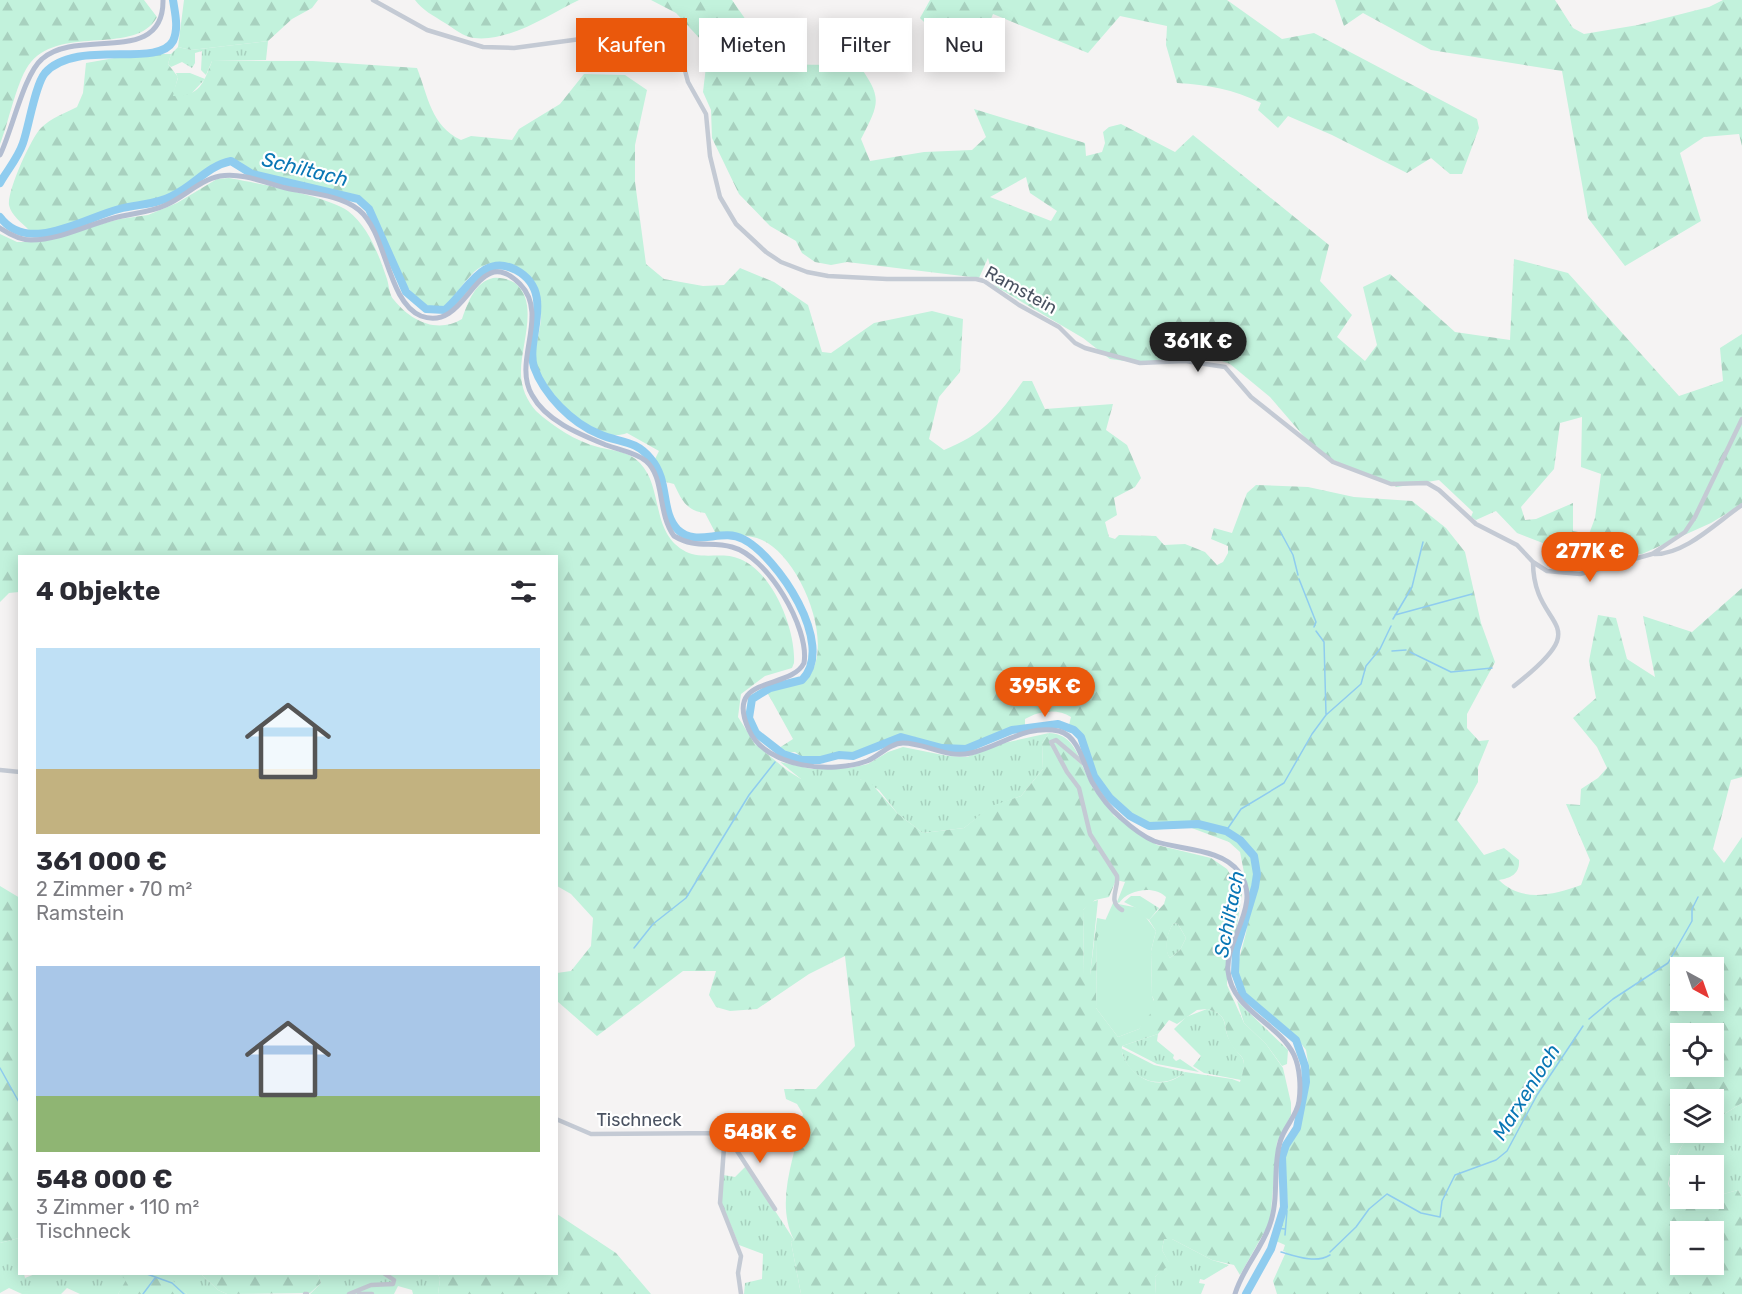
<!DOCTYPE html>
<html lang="de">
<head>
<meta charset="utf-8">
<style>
	body { margin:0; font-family:Rubik,sans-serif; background:#f7f7f7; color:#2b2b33; height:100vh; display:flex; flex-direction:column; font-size:22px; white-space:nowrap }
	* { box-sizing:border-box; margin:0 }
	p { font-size:20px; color:#7c7c81 }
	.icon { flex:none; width:33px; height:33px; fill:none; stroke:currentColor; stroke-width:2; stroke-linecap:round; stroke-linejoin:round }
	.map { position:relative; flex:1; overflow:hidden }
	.details { position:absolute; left:18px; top:555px; width:540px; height:720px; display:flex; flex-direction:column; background:#fff; border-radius:0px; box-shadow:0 3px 15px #0003 }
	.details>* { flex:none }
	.top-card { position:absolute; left:576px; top:18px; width:570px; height:54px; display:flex; gap:12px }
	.needle { width:39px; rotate:140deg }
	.tools { position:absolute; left:1670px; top:957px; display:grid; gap:12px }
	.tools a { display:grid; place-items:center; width:54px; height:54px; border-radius:0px; background:#fff; box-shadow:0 3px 15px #0003; font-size:30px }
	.price { position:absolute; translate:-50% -51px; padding:0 14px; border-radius:21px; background:#ea580c; color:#fff; font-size:20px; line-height:39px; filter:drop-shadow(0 2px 3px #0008) }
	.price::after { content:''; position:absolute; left:50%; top:36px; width:18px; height:14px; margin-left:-9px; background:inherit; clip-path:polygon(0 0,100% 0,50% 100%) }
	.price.on { background:#222; color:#fff }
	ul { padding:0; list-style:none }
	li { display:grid; align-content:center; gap:12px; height:318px; padding:0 18px }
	li span { display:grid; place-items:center; height:186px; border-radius:0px; color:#555 }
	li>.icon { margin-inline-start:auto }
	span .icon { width:108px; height:108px; fill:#fffc; stroke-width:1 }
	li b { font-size:26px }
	h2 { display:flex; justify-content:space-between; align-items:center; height:72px; padding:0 18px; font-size:26px }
	.pill { padding:0 21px; border-radius:0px; background:#fff; box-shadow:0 3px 15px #0003; font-size:21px; line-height:54px }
	.pill.on { background:#ea580c; color:#fff }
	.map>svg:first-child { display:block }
</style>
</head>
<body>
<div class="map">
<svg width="1742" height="1294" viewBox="0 0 1742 1294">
	<defs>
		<pattern id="grass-tufts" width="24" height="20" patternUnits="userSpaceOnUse" patternTransform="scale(1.5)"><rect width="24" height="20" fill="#c2f2dc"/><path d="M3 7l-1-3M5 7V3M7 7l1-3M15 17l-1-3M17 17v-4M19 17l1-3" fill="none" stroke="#a8d1bf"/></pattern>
		<pattern id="forest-firs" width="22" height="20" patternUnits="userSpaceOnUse" patternTransform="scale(1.5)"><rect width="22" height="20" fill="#c2f2dc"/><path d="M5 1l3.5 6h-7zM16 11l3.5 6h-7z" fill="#a8d1bf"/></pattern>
	</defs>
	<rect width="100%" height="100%" fill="#f5f3f3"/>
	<path fill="url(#grass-tufts)" d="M 268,41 L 266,60 L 212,61 L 206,75 L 201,70 L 202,51 L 195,53 L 195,63 L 192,68 L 182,62 L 171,67 L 168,64 L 171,54 L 178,47 L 191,50 Z
		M 176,73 L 190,73 L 205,79 L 189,96 L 172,96 L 178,78 Z
		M 1049,733 L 1042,743 L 1043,769 L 1021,796 L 991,807 L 964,828 L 923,833 L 898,814 L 879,790 L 860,779 L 801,779 L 780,762 L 812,769 L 850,768 L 868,764 L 888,752 L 903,747 L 948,756 L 967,757 L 1004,743 Z
		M 1131,896 L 1140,896 L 1159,908 L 1149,920 L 1141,914 L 1140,910 L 1124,902 Z
		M 1174,923 L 1178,924 L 1186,938 L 1180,950 L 1170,958 C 1163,950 1167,931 1174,923 Z
		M 1237,1001 L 1288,1050 L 1287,1064 L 1282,1066 L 1266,1044 L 1244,1023 Z
		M 1207,1009 C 1231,1015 1221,1026 1230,1041 C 1240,1060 1249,1054 1241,1080 L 1204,1073 L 1193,1066 L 1201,1056 L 1174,1029 L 1186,1017 Z
		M 1158,1034 L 1157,1041 L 1174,1055 L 1173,1058 L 1176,1061 L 1180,1059 L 1199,1072 L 1157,1064 L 1122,1046 Z
		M 1121,1048 L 1154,1065 L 1185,1072 C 1160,1093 1127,1079 1121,1048 Z
		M 1742,1103 L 1742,1197 L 1738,1190 L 1713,1197 L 1713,1166 L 1680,1166 L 1680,1198 L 1707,1199 L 1680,1206 L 1669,1184 C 1671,1172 1681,1137 1694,1133 C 1699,1131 1707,1133 1713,1132 L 1713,1121 Z
		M 746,1166 L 794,1240 L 791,1242 L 801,1294 L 744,1294 L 745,1283 L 762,1279 L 763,1254 L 739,1245 L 721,1202 L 723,1175 L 735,1177 Z
		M 19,1238 L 20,1274 L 24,1274 L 25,1278 L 35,1274 L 119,1274 L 127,1280 L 118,1294 L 80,1294 L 67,1288 L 61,1294 L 22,1294 L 9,1288 L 0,1293 L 0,1243 Z
		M 1164,1239 L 1172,1239 L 1212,1260 L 1229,1265 L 1204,1280 L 1200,1279 L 1199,1283 L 1205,1284 L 1201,1294 L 1156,1294 L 1155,1277 L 1169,1263 L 1162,1250 Z
		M 162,1274 L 201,1274 L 218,1290 L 227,1294 L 187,1294 Z
		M 318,1274 L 438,1274 L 440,1279 L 438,1294 L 413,1294 L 412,1290 L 398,1286 L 394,1294 L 310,1294 L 321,1283 Z"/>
	<path fill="url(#forest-firs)" fill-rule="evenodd" d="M 0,0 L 144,0 L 157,17 C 136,56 63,25 31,62 C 17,78 9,122 0,144 Z
		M 184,0 L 318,0 L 312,8 L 292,19 L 268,41 L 191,50 L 178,47 Z
		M 415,0 L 579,0 C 548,15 510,42 474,38 C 464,37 453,28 445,23 C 434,16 422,10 415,0 Z
		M 651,0 L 732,0 L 746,20 L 762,64 L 831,65 L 856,61 C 882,97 881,101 861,139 L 870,161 L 924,152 L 972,150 L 986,137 L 974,109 L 1085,143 L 1086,156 L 1102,152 L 1105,143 L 1103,132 L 1109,127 L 1121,124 L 1175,152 L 1193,135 L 1329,245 L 1320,281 L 1352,315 L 1337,337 L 1365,361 L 1377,345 L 1363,287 L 1390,274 L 1455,332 L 1510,340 L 1514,259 L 1568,273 L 1679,396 L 1723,381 L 1720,348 L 1742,334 L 1742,504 L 1711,523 L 1642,554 L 1566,552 L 1517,533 L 1496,511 L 1476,520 L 1471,517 L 1473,512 L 1439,480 L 1397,487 L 1319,454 L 1270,397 L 1230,364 L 1211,357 L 1140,363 L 1110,359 L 1083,338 L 995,286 L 988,258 L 979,278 L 847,262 L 831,265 L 815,262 L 802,253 L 796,241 L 770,226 L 739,194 L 712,138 L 711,110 L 703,92 L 709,41 L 703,42 L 676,13 ZM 1026,177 L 1030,193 L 1057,211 L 1051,221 L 990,197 ZM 1582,417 L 1581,467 L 1601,474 L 1595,518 L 1589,534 L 1573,531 L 1573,503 L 1536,519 L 1525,520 L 1521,507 L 1554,469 L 1560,423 Z
		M 930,0 L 1227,0 L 1282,39 L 1314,33 L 1477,119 L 1479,128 L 1462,174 L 1450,174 L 1431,158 L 1407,173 L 1332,135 L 1288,116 L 1278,128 L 1258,110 L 1261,103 C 1233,89 1208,85 1177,83 L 1166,45 L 1167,26 L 1120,16 L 1088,53 L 993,14 L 977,53 L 957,55 L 920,18 Z
		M 1335,0 L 1555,0 L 1573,28 L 1584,34 L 1638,25 L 1709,7 L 1723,0 L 1742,0 L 1742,146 L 1739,134 L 1704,137 L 1680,153 L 1701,221 L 1625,266 L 1588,218 L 1562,71 L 1431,50 L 1363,13 L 1344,26 Z
		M 137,54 L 171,54 L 168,64 L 178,77 L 173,96 C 200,96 203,84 212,61 L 313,61 L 417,68 C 428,96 431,126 461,140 L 471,136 L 512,140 L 519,129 L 560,104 L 584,74 L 625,75 L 647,90 L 635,145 L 635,182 L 646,264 L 664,279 L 703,286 L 724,285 L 740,268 L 774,282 L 808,305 L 822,352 L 831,353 L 874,323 L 932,311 L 963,319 L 960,372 L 939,397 L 929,439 L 944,450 C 985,433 998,416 1023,381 L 1032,381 L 1045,409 L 1113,404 L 1106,430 L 1127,445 L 1141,478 L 1135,487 L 1114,498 L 1117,515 L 1105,522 L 1109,537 L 1115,539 L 1119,535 L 1156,536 L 1164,545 L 1185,544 L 1205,552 L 1217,565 L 1223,562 L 1228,553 L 1228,546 L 1211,539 L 1214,528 L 1232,533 L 1247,493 L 1256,485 L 1308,487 L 1354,497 L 1412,501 L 1446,528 L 1465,552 L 1481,623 L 1495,662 L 1467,714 L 1467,728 L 1479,741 L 1489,740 L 1478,767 L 1478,782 L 1457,820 L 1484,855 L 1504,848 L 1519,860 C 1520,874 1511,878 1499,880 C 1522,903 1553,895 1581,885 L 1590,860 L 1566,804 L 1580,805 L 1581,789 L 1598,778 L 1607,768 L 1597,747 L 1573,718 L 1596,698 L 1589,661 L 1598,615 L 1616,618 L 1627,659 L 1655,677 L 1643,616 L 1692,632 L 1742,588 L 1742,777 L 1731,780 L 1713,849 L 1724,863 L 1742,837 L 1742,1103 L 1713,1121 L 1713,1100 L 1680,1100 L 1680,1132 L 1694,1133 C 1679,1142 1672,1167 1668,1184 L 1680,1206 L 1738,1190 L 1742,1197 L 1742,1294 L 1277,1294 L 1273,1281 L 1286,1252 L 1283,1251 L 1285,1245 L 1276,1241 L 1282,1214 L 1285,1214 L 1288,1206 L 1284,1162 L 1286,1150 L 1301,1123 L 1309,1068 L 1306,1050 L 1297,1038 L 1249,998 L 1238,977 L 1237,967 L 1246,933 L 1252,894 L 1248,893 L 1240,852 L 1229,842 L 1189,827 L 1151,830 L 1150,823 C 1122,814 1101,786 1090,760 C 1085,746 1085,732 1069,725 L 1071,717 C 1057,708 1039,711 1025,719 L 1025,725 L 999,733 L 965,748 L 942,747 L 901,734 L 852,753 L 805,759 L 795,752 L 783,753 L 779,748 L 793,739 L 767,692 C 780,685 799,689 809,676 C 835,642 799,556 762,540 C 749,534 731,535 716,534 L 705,513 C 687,511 682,501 674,484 L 666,482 L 655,459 L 659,451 L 627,433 C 613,439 595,431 584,424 C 565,411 539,387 536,364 C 533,347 542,329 541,313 C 540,302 537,287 531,278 C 517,260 490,257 474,272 C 463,283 454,297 444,308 C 398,313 390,226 358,197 L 251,171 L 232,160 C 207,164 194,183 172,194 C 154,203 137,203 118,208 C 94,216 54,238 29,230 C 22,223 11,215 9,205 C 7,191 31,138 41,128 C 51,118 65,113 77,107 L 83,93 L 86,63 ZM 1680,968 L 1713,968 L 1713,1000 L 1680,1000 ZM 1680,1034 L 1713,1034 L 1713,1066 L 1680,1066 ZM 1680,1232 L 1713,1232 L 1713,1264 L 1680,1264 Z
		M 229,178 C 256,183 327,196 348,211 C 368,226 379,255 387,279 C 389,285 389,295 394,300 C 411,321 437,334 462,319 C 468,302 475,282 493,278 C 500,277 509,279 515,283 C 540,303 520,346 521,374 C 521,387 527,401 536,411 C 554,427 575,441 598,447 C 613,451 629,451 640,463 C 663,487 651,531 683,550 C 700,561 722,551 740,559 C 773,572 796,630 794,663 L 792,668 L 765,676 L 741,694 L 738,717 L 755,744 L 788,771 L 801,779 L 860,779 L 870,782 L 898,814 L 923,833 L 964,828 L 991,806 L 1021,796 L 1043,769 L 1042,743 L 1049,733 C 1067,734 1073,744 1080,759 L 1074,758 L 1082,765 L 1092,787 L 1114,816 L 1157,845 L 1211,858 L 1227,869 L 1242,894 L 1236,931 L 1227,955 L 1227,985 L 1244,1023 L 1266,1044 L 1283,1068 L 1291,1103 L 1291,1115 L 1277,1142 L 1270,1222 L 1240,1275 L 1234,1265 L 1212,1260 L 1172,1239 L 1164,1239 L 1162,1250 L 1170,1264 L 1155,1277 L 1156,1294 L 801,1294 L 791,1242 L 794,1240 C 774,1201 796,1154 803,1114 L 797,1104 L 786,1099 L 784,1089 L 816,1089 L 855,1046 L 845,956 L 809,974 L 757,1009 L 730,1011 L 716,1007 L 709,995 L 716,971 L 683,971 L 597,1036 L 557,1001 L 557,973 L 571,971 L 591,946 L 593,918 L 571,894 L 557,886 L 556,556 L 20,556 L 19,592 L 9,593 L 0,602 L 0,234 L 17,242 L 36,242 L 120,219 L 148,215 L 177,203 L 217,179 ZM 1116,880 L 1125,882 L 1117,902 L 1119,903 C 1128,889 1155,885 1166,897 L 1164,904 L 1149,920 L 1156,931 L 1151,951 L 1152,996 L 1154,1000 L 1139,1029 L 1118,1037 L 1096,1008 L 1097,939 L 1107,920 L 1097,918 L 1090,975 L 1084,975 L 1083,910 L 1095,900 L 1109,897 ZM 1174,923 L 1178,924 L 1186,938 L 1180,950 L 1170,958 C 1164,950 1167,931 1174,923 ZM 1207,1009 C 1230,1015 1222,1024 1229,1040 C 1239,1061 1250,1051 1240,1082 L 1232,1079 L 1185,1072 C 1166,1089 1141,1085 1127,1063 C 1123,1057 1121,1053 1122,1046 L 1158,1034 L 1169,1020 L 1177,1024 L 1197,1010 Z
		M 0,886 L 20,898 L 19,1238 L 0,1243 Z
		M 557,1214 L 616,1253 L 651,1294 L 438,1294 L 440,1279 L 438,1274 L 556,1274 Z
		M 119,1274 L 167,1275 L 187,1294 L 118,1294 L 126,1280 Z
		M 201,1274 L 318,1274 L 321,1283 L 310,1293 L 227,1294 L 218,1290 Z"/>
	<path fill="#c2f2dc" d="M 1098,900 L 1090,976 L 1084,975 L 1083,910 L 1091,902 Z
		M 1113,903 L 1139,908 L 1156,931 L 1151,951 L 1152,996 L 1156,1006 L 1139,1029 L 1118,1037 L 1096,1008 L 1097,939 Z"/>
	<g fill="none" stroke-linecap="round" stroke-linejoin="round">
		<path stroke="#8fccef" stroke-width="1.5" d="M 1280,531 L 1293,555 L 1298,575
			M 1299,579 L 1316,622 L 1314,627
			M 1395,615 L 1472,594
			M 1393,619 L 1412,587 L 1423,542
			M 1316,631 L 1324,642 L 1326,714
			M 1392,651 L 1406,650
			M 1410,652 L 1451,672 L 1492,668
			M 1226,831 L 1241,809 L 1284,783 L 1312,734 L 1326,715 L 1361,684 L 1366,666 L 1380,649 L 1391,626
			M 634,948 L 653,924 L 686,898 L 749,795 L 775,762
			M 1589,1019 L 1613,999 L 1668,963 L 1692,921 L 1692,909 L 1698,897
			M 0,1068 L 20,1104
			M 1284,1206 L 1287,1211 L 1285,1235
			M 1277,1228 L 1285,1229
			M 1281,1252 C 1295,1256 1316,1264 1330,1255
			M 1330,1252 L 1356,1227 L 1369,1209 L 1387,1194 L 1421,1213 L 1440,1217 L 1442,1201 L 1455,1175 L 1496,1160 L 1507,1151 L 1537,1095 L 1583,1026
			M 147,1274 L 172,1283 L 184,1294
			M 143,1294 L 155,1278"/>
		<path stroke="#8fccef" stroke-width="8" d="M 0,183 C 8,169 18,158 23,143 C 29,126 35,85 45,73 C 76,38 158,69 173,41 C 179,28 175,13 173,0
			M 0,217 C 28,255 84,218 119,209 C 138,204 155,205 172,196 C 194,186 207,166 231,161 L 252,174 L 358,199 L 369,209 L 406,292 L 426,309 L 445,310 C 467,292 482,252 516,270 C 557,292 525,339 534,367 C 544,395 572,423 599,434 C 619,443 635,439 651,459 C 670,481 660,512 678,530 C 696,547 722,528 743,539 C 777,556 837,645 802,680 L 770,688 L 752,699 L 749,718 L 756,733 L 783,754 L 802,760 L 820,760 L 839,755 L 853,756 L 901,737 L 942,748 L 966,749 L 1012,730 L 1058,724 L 1074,730 L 1081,737 L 1094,776 L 1110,798 L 1130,816 L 1149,826 L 1198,824 L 1226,831 L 1240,840 L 1254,856 L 1257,874 L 1255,887 L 1236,950 L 1235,973 L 1243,995 L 1296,1040 L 1305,1066 L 1306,1082 L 1297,1128 L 1286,1145 L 1282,1157 L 1284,1207 L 1271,1249 L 1246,1294"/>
		<path stroke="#c4cad4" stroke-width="4.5" d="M 373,0 L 427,30 L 483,47 L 514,48 L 588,38 L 671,50 L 682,59 L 688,82 L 706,114 L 710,156 L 720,197 L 736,224 L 766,252 L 781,262 L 807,272 L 828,276 L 887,279 L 976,279 L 984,281 L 1019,305 L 1059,327 L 1075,343 L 1085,348 L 1140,363 L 1185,361 L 1225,367 L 1251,397 L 1333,462 L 1391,484 L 1427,483 L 1439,490 L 1476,524 L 1517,545 L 1533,562 L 1547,571 L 1580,574 L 1652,554 L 1685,532 L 1695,517 L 1742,419
			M 1654,554 C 1685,555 1718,521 1742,505
			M 1514,686 C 1601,618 1533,633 1533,562
			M 1083,763 L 1056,740 L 1051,742 L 1067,772 L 1079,788 L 1090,834 L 1117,876 C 1119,889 1107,901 1122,910
			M 0,770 L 20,772
			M 556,1119 L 591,1134 L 725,1133
			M 725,1133 L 720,1203 L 741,1256 L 738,1273 L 741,1294
			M 726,1134 L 775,1209
			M 305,1294 L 307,1294
			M 349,1294 L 371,1285 L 393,1284 L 394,1280 L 385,1274
			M 359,1294 L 372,1294"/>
		<path stroke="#b3bdd1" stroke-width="5" d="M 0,155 C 12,131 24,74 42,59 C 78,27 164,67 163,0
			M 0,228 C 9,234 20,240 31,240 C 60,240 87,225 114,218 C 132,213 149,213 166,205 C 184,197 200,180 220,176 C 241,172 266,183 286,188 C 308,193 341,195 359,210 C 387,233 387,302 421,316 C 469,334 475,239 520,284 C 550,315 512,361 532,395 C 546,421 579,434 606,445 C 619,450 635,452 646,461 C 665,477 657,513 674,536 C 696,549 710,541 732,547 C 767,556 810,628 804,663 C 790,691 723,674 749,730 C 766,768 832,774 867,761 C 879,756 890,743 903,743 C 926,743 947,759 971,753 C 1001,746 1026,724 1059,731 C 1079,736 1084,766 1092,782 C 1100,796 1109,808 1121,818 C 1131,827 1142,836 1154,841 C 1179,850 1222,848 1239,872 C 1263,904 1225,939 1228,971 C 1232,1011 1278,1022 1294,1055 C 1300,1068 1301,1087 1299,1101 C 1297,1116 1284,1127 1280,1142 C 1272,1170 1280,1199 1269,1227 C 1260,1251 1242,1270 1235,1294"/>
	</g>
	<g text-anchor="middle" stroke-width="4.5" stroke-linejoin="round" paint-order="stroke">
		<g font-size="18" fill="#4a5261" stroke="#fff">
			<text transform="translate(1021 290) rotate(29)" y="6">Ramstein</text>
			<text x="639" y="1126">Tischneck</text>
		</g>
		<g font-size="20" font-style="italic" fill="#0976b5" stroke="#fff">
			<text transform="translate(305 169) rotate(14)" y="7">Schiltach</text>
			<text transform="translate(1229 914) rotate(-79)" y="7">Schiltach</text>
			<text transform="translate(1526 1092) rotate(-58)" y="7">Marxenloch</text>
		</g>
	</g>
</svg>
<div class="tools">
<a><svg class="needle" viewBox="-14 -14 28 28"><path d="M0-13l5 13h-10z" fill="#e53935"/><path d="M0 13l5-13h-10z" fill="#7c7c81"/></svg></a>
<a><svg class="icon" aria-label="locate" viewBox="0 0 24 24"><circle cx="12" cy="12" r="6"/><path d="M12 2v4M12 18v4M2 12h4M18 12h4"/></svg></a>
<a><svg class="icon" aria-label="layers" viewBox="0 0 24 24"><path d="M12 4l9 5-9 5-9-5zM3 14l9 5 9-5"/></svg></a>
<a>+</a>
<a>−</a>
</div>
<b class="price on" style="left:1198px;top:373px">361K €</b>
<b class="price" style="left:1590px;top:583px">277K €</b>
<b class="price" style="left:1045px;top:718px">395K €</b>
<b class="price" style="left:760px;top:1164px">548K €</b>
<div class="top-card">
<a class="pill on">Kaufen</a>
<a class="pill">Mieten</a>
<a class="pill">Filter</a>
<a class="pill">Neu</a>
</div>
<section class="details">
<h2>4 Objekte<svg class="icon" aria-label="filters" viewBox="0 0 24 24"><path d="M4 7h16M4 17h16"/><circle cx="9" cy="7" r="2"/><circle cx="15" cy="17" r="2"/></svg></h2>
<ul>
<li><span style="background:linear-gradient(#bfe0f5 65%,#c2b280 0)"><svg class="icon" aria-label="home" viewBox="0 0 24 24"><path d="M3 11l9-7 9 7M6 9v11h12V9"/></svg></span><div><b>361 000 €</b><p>2 Zimmer · 70 m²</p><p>Ramstein</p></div></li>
<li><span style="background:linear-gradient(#a9c7e8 70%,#8fb573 0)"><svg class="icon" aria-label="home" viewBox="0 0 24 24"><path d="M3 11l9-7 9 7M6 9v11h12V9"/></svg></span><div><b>548 000 €</b><p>3 Zimmer · 110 m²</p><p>Tischneck</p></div></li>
</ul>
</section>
</div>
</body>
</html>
